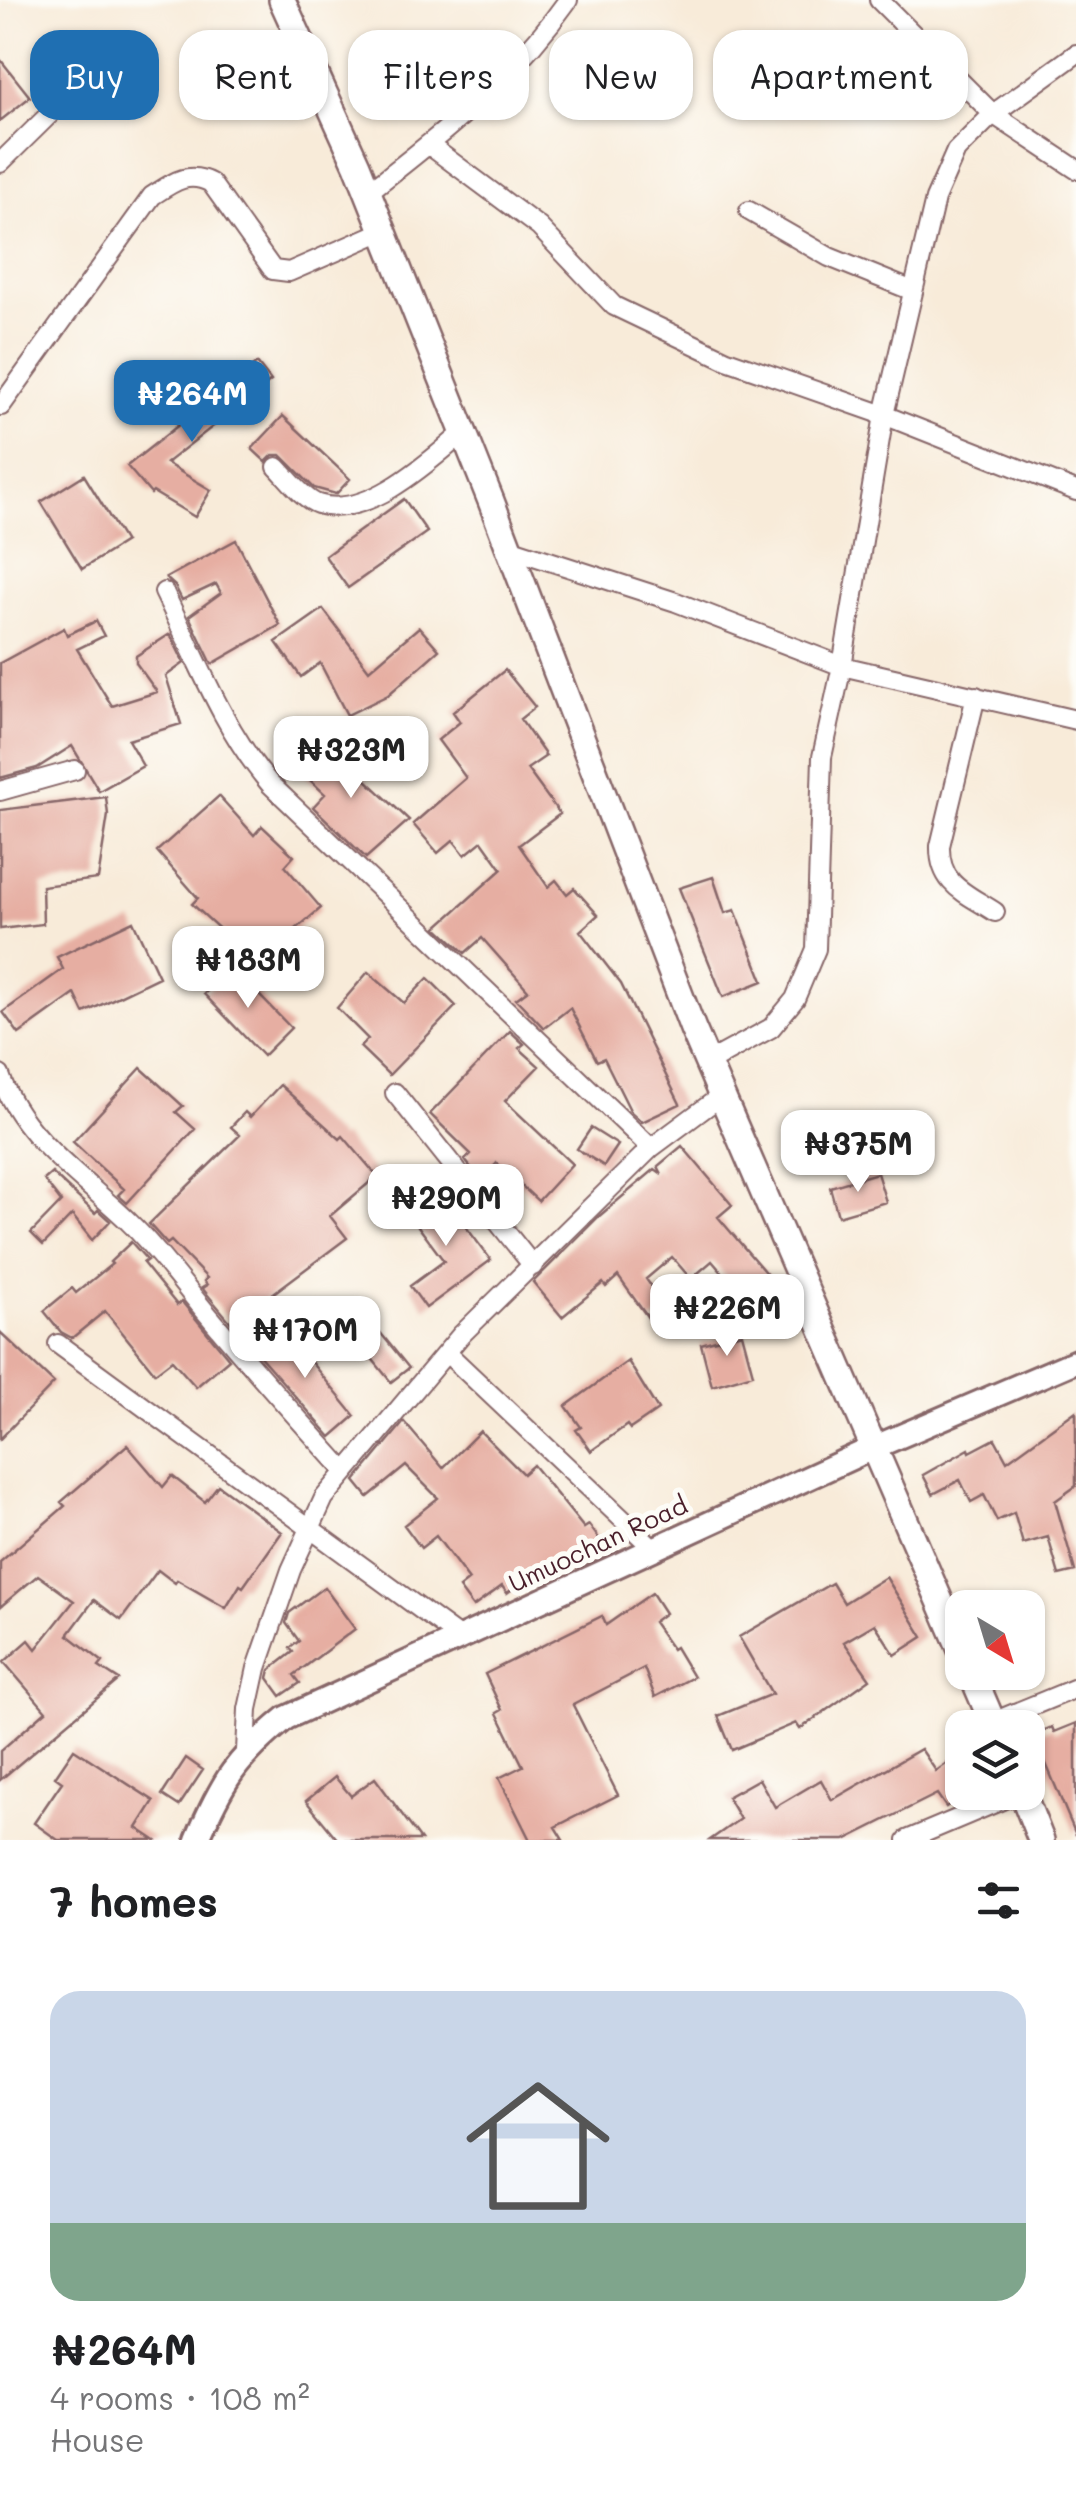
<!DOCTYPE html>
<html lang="en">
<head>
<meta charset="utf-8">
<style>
	body { margin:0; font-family:Mali,sans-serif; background:#f6f6f6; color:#202124; height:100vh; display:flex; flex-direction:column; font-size:38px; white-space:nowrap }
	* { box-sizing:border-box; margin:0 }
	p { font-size:32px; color:#757577 }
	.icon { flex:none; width:55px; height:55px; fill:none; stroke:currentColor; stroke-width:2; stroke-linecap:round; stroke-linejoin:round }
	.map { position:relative; height:1840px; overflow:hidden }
	.panel { display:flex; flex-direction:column; background:#fff; flex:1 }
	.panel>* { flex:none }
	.guide { position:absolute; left:30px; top:30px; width:1018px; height:90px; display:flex; gap:20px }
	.needle { width:65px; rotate:142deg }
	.tools { position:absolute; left:945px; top:1590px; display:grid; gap:20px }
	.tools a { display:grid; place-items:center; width:100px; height:100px; border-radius:20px; background:#fff; box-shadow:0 2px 8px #0004; font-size:50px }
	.price { position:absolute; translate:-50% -85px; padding:0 22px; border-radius:20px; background:#fff; color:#222; font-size:32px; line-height:65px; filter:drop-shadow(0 2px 5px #0008) }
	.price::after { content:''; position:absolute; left:50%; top:60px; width:30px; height:22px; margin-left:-15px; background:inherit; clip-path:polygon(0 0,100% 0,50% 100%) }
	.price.selected { background:#1f6fb2; color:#fff }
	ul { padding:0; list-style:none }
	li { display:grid; align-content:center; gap:20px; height:530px; padding:0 50px }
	li span { display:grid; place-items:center; height:310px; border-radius:30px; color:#555 }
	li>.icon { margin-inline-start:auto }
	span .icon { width:180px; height:180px; fill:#fffc; stroke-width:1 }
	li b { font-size:42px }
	h2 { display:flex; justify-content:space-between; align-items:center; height:120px; padding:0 50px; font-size:42px }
	.pill { padding:0 35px; border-radius:30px; background:#fff; box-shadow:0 2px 8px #0004; font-size:35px; line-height:90px }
	.pill.selected { background:#1f6fb2; color:#fff }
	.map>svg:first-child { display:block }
</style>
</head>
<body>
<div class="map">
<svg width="1076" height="1840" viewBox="0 0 1076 1840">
	<rect width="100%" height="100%" fill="#fdfcf7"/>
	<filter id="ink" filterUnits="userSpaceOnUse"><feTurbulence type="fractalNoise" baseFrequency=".01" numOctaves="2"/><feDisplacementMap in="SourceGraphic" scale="20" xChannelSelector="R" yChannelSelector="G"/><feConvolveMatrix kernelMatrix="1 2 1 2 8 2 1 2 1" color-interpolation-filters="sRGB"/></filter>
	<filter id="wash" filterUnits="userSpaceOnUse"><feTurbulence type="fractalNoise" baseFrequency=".0048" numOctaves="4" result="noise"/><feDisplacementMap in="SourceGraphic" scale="40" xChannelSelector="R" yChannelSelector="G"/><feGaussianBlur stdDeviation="2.25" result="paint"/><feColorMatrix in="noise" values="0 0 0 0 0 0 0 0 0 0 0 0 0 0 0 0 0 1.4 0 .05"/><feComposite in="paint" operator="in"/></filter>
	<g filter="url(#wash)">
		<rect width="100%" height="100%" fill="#f8ebd9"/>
		<g id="blocks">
			<path fill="#e6aea2" d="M 0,59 L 30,97 L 0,121 Z
				M 257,363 L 271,381 L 166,463 L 211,490 L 195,517 L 153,492 L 151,494 L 127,466 Z
				M 283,416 L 350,479 L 336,494 L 314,488 L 281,455 L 273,455 L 266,462 L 252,449 Z
				M 84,475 L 125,542 L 82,569 L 41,502 Z
				M 404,499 L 427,532 L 348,588 L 325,556 Z
				M 236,540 L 280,625 L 212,664 L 189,616 L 221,593 L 216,584 L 182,600 L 175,586 L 166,578 Z
				M 323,609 L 369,670 L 419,627 L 439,650 L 388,695 L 347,715 L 320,663 L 301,677 L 276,642 Z
				M 96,621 L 104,636 L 77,649 L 112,706 L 157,692 L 136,663 L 136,656 L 170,634 L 184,663 L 166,676 L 181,724 L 128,740 L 143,766 L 99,791 L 72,746 L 37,768 L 0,778 L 0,663 L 64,628 L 67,635 Z
				M 505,670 L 535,707 L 520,719 L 546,756 L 527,769 L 560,814 L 519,845 L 548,887 L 556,880 L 567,894 L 574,888 L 598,915 L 580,931 L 621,984 L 680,1104 L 642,1122 L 631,1112 L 604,1058 L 597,1061 L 570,1008 L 544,1028 L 516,999 L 528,990 L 482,938 L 465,953 L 437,927 L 502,869 L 482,841 L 465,855 L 453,840 L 438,853 L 413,824 L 466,778 L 438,740 L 460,722 L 453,712 Z
				M 322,739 L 409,820 L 366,858 L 313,807 L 325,794 L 296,767 Z
				M 219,796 L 254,835 L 262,826 L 294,856 L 285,866 L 321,908 L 245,972 L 218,940 L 225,934 L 192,904 L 198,898 L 157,851 Z
				M 106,797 L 108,815 L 98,879 L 42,886 L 43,924 L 0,929 L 0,810 Z
				M 713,877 L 725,913 L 735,910 L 763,981 L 723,997 L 679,888 Z
				M 133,921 L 159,977 L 84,1013 L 75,994 L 19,1034 L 3,1012 L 63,969 L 57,957 Z
				M 232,967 L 291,1028 L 263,1056 L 204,994 Z
				M 368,972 L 404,1003 L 428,978 L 456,1006 L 389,1075 L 360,1047 L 368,1039 L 337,1008 Z
				M 510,1031 L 524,1044 L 519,1048 L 539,1066 L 505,1101 L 572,1164 L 538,1201 L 497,1163 L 481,1180 L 465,1160 L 471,1154 L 430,1114 Z
				M 141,1068 L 183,1106 L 176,1112 L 195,1129 L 127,1203 L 118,1195 L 124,1189 L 73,1142 Z
				M 280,1085 L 340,1139 L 343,1136 L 377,1176 L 330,1216 L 347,1238 L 263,1301 L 277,1319 L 248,1343 L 202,1288 L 207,1285 L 204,1281 L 207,1278 L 171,1241 L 167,1244 L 149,1224 L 240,1135 L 231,1127 L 245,1112 L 250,1117 Z
				M 591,1128 L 618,1145 L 604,1166 L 577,1149 Z
				M 682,1146 L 732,1205 L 718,1217 L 775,1284 L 750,1305 L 712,1261 L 691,1279 L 672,1257 L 646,1279 L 668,1310 L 651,1322 L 618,1276 L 606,1287 L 603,1283 L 562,1317 L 533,1282 L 597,1218 L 655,1169 L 662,1174 L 658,1166 Z
				M 52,1173 L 95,1213 L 98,1210 L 110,1221 L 92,1240 L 72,1215 L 43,1245 L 31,1233 L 61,1202 L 44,1180 Z
				M 877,1173 L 886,1202 L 838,1216 L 830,1187 Z
				M 439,1191 L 491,1260 L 426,1308 L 410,1286 L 444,1261 L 409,1214 Z
				M 131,1242 L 147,1260 L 143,1263 L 177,1305 L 182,1302 L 229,1359 L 196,1387 L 172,1360 L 155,1373 L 105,1311 L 72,1338 L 61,1332 L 44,1311 L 72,1288 L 76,1293 L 112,1264 L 110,1262 Z
				M 366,1315 L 409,1368 L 391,1382 L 348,1329 Z
				M 279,1323 L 355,1416 L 331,1437 L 258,1354 Z
				M 0,1332 L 54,1383 L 0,1439 Z
				M 742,1333 L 753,1374 L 712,1386 L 701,1344 Z
				M 628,1361 L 658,1410 L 630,1429 L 627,1425 L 591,1451 L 576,1430 L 581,1427 L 566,1406 Z
				M 1076,1411 L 1076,1486 L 1055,1501 L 1075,1571 L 1059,1575 L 1048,1537 L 1023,1544 L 1014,1513 L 997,1521 L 984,1495 L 971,1502 L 960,1480 L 933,1494 L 923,1475 L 969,1449 L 970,1452 L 995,1439 L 1007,1461 Z
				M 404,1422 L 443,1468 L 480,1431 L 523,1474 L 533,1465 L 584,1528 L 589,1525 L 603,1544 L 563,1573 L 553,1560 L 507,1593 L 502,1586 L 473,1607 L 459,1588 L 469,1580 L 436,1536 L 421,1548 L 404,1525 L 438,1498 L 406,1466 L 368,1497 L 355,1481 Z
				M 127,1445 L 163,1487 L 172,1476 L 205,1502 L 218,1485 L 282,1532 L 243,1587 L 240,1585 L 226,1608 L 177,1580 L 175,1583 L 158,1570 L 121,1620 L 94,1600 L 68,1635 L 103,1662 L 99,1667 L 119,1680 L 0,1780 L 0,1751 L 46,1711 L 4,1662 L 29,1640 L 36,1649 L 74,1601 L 38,1575 L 0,1607 L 0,1562 L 65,1506 L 61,1502 Z
				M 886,1577 L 923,1637 L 895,1655 L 875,1624 L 844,1642 L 870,1679 L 800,1729 L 796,1723 L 732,1750 L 718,1716 L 772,1694 L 739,1637 L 832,1583 L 844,1603 Z
				M 324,1587 L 355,1629 L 294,1675 L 300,1683 L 281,1696 L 268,1678 L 270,1670 L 293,1652 L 290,1648 L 299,1641 L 286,1623 L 289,1613 Z
				M 652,1593 L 665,1613 L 653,1622 L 672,1649 L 675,1647 L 693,1677 L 655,1697 L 644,1668 L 573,1705 L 618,1795 L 555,1827 L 563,1840 L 530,1840 L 499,1778 L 523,1766 L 497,1713 L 502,1710 L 485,1674 L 602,1616 L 606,1625 Z
				M 1076,1723 L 1076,1835 L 1034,1735 L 1052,1727 L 1054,1732 Z
				M 74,1749 L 154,1801 L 137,1828 L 155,1840 L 58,1840 L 34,1823 L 62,1782 L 55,1777 Z
				M 921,1749 L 936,1771 L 955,1758 L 962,1768 L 962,1795 L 946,1807 L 937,1794 L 845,1840 L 710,1840 L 740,1819 L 727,1797 L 759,1779 L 775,1807 L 821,1780 L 832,1800 Z
				M 186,1758 L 203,1770 L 179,1806 L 162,1795 Z
				M 335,1777 L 351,1796 L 375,1778 L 421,1840 L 338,1840 L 306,1801 Z"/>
		</g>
	</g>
	<g filter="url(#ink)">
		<use href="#blocks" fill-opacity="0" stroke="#876668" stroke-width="2.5"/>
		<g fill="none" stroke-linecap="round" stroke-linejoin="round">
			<defs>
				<path id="minor" d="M 879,0 L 993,114 L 1076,169
					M 429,145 L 539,227 L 614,306 L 727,360 L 884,415 L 1076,491
					M 0,163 L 59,105
					M 368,192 C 442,135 513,78 568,0
					M 749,211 L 829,257 L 913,291
					M 1,406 L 152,196 C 172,183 188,170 211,183 L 273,270 L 289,272 L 383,231
					M 277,467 C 288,478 303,499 318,504 C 367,520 430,461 464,432
					M 509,548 L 676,602 L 842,666 L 1076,720
					M 164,592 C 196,657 223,729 270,784 L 651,1148
					M 976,696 L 940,846 C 939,885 966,893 995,912
					M 0,791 L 75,770
					M 707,1063 L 771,1028 L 795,999 L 816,949 L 822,757 L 842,666 L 884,415 L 935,199 L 956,151 L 993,114 L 1076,54
					M 0,1075 C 21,1138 84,1178 130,1223 C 159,1251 183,1285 209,1316 C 253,1369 299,1420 345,1471
					M 395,1093 L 533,1266
					M 58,1344 L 460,1638
					M 447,1353 L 654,1549
					M 993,1722 L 1076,1688
					M 246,1751 L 248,1709 L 257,1668 L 291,1570 L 324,1498 L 461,1335 L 651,1148 L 721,1096
					M 907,1840 L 1021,1792"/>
				<path id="tertiary" d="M 197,1840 C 222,1781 236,1759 286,1718 L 875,1447 L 1076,1361"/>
				<path id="secondary" d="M 282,0 L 357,165 L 491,501 L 693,1029 L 962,1652
					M 971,1672 L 995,1728
					M 1022,1792 L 1041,1840"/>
			</defs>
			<use href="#minor" stroke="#876668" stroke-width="22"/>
			<use href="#tertiary" stroke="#876668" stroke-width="28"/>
			<use href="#secondary" stroke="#876668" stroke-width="30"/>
			<use href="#minor" stroke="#fff" stroke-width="18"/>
			<use href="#tertiary" stroke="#fff" stroke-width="22"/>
			<use href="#secondary" stroke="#fff" stroke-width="25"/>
		</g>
	</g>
	<g text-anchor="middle" stroke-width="10" stroke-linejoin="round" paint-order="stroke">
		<g font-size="25" fill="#4a1f2b" stroke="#fdfcf7">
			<text transform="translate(598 1544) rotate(-25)" y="9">Umuochan Road</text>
		</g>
	</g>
</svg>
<div class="tools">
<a><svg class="needle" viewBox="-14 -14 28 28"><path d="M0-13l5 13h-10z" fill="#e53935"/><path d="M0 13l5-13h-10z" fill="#757577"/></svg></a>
<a><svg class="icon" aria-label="layers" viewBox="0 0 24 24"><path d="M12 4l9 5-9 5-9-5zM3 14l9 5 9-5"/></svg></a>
</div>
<b class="price selected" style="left:192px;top:445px">₦264M</b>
<b class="price" style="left:351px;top:801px">₦323M</b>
<b class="price" style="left:248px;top:1011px">₦183M</b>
<b class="price" style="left:858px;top:1195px">₦375M</b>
<b class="price" style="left:446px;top:1249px">₦290M</b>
<b class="price" style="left:727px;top:1359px">₦226M</b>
<b class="price" style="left:305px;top:1381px">₦170M</b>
<div class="guide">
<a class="pill selected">Buy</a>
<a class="pill">Rent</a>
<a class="pill">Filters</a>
<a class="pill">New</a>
<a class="pill">Apartment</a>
</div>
</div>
<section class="panel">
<h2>7 homes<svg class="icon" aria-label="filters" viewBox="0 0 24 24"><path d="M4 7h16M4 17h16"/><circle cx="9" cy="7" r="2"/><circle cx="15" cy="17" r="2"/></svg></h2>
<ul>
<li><span style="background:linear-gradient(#c9d6e8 75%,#7fa58c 0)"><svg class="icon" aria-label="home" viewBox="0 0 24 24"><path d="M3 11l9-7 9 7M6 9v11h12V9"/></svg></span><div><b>₦264M</b><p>4 rooms · 108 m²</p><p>House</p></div></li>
</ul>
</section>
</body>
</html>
